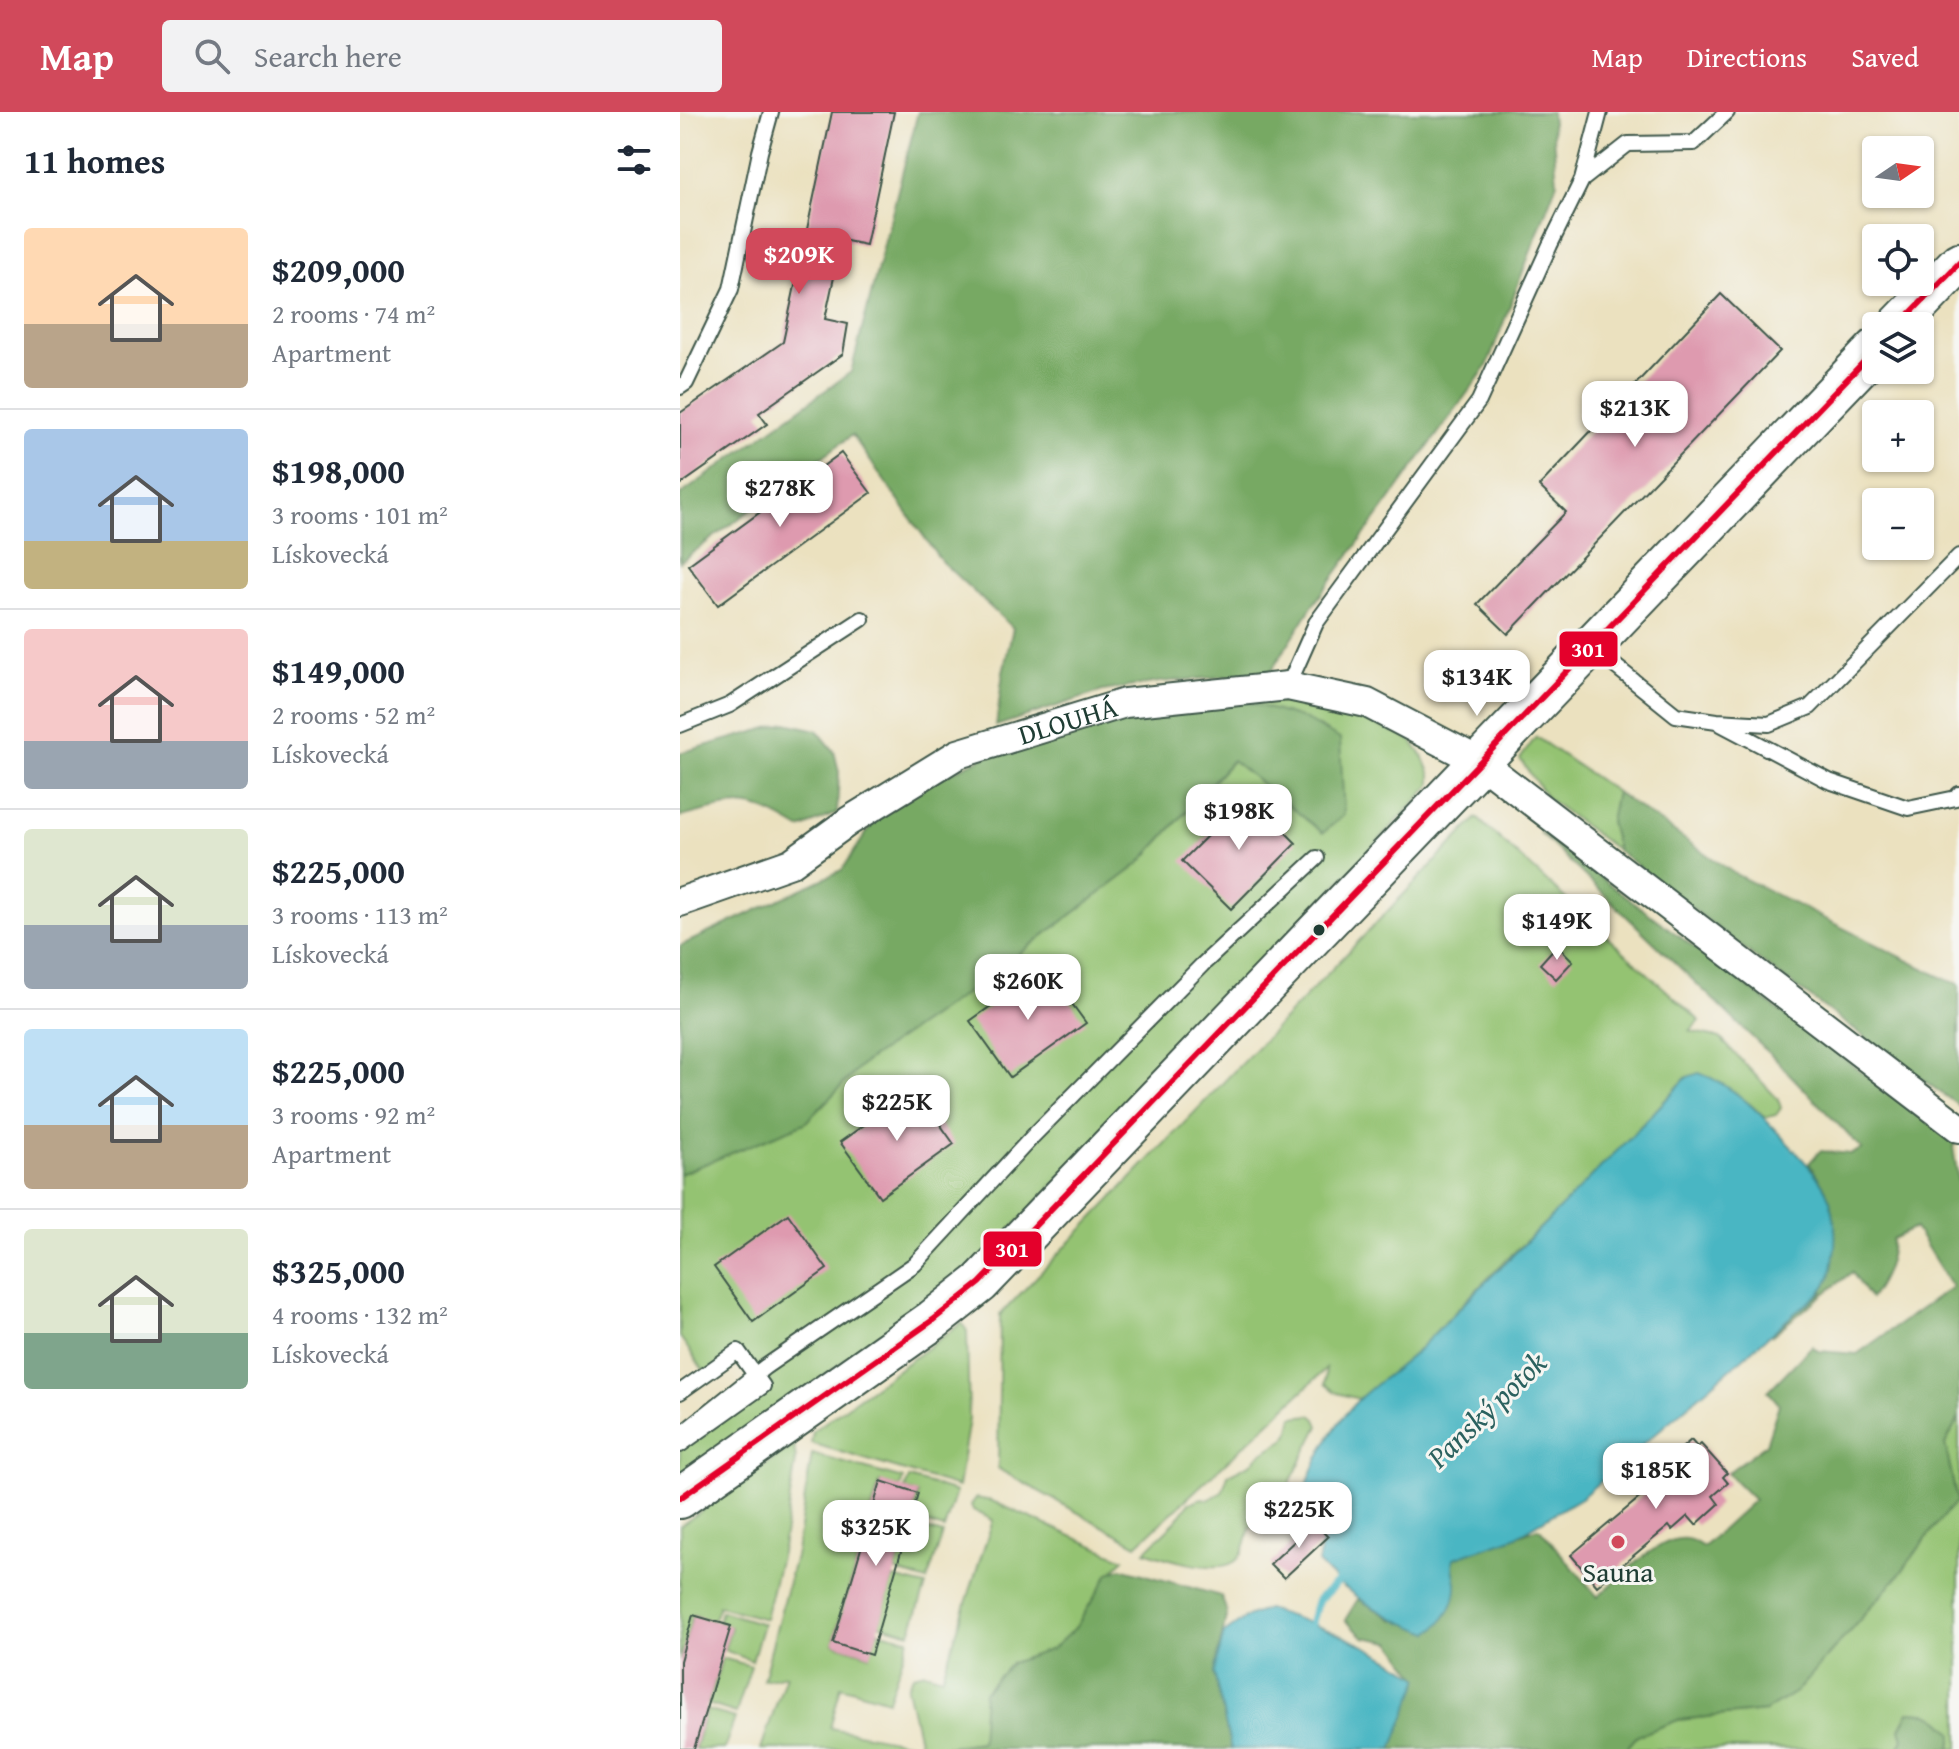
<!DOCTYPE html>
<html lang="en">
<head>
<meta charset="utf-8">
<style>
	body { margin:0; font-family:"Gentium Book Plus",serif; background:#f2f2f3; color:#1f2937; height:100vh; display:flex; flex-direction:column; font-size:30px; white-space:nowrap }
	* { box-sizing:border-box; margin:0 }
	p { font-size:26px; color:#747a83 }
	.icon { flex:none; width:44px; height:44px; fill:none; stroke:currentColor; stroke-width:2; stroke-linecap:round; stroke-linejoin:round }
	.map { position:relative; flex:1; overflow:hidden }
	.side { display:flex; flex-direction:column; background:#fff; width:680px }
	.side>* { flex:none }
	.needle { width:52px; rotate:77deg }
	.controls { position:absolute; left:1182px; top:24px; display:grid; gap:16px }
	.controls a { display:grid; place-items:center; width:72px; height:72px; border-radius:8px; background:#fff; box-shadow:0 2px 6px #0004; font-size:40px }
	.price { position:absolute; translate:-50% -68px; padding:0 18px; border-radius:16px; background:#fff; color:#222; font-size:26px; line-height:52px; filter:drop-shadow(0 2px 4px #0008) }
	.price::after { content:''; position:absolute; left:50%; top:48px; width:24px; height:18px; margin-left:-12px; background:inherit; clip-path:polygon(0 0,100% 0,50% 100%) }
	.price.current { background:#d1495b; color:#fff }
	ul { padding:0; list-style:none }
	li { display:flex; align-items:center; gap:24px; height:200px; padding:0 24px }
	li+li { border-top:2px solid #e0e1e3 }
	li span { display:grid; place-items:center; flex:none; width:224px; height:160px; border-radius:8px; color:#555 }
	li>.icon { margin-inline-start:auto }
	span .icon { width:96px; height:96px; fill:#fffc; stroke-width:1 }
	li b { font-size:34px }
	h2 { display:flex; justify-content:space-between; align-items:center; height:96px; padding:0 24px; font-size:34px }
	header { display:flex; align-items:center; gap:48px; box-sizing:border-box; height:112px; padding:0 40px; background:#d1495b; color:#fff }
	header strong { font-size:38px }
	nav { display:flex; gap:44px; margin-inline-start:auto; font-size:28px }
	.search { width:560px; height:72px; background:#f2f2f3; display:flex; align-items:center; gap:20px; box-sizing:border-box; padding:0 28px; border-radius:8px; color:#747a83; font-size:30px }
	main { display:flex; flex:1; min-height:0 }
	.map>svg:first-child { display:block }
</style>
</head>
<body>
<header>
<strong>Map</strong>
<div class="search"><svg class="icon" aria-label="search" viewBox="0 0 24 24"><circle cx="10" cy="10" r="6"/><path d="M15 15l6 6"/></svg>Search here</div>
<nav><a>Map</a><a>Directions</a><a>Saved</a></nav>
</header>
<main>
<section class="side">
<h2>11 homes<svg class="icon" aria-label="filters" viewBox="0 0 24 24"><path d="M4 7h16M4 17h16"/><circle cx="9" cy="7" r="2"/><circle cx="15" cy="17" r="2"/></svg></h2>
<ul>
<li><span style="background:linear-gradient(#ffd9b3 60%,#b9a48a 0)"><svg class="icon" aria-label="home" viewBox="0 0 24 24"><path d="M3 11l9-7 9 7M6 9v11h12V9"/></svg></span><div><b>$209,000</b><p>2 rooms · 74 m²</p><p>Apartment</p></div></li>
<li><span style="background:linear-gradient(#a9c7e8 70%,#c2b280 0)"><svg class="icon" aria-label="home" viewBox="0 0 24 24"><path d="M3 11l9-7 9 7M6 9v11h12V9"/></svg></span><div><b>$198,000</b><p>3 rooms · 101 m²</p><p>Lískovecká</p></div></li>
<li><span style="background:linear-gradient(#f6c9c9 70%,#9aa5b1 0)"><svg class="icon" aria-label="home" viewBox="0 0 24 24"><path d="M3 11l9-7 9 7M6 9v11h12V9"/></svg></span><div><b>$149,000</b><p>2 rooms · 52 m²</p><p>Lískovecká</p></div></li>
<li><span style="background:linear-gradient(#dfe7d0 60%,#9aa5b1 0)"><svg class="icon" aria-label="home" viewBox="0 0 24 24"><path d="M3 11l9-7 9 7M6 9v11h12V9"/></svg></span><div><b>$225,000</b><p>3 rooms · 113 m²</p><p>Lískovecká</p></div></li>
<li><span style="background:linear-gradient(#bfe0f5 60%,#b9a48a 0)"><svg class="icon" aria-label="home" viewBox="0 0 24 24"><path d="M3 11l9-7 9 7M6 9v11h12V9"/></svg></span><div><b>$225,000</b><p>3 rooms · 92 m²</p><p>Apartment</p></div></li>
<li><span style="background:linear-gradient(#dfe7d0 65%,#7fa58c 0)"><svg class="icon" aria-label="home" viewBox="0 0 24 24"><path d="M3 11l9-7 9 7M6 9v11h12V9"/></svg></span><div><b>$325,000</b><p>4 rooms · 132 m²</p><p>Lískovecká</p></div></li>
</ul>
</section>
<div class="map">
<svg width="1279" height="1637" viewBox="0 0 1279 1637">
	<rect width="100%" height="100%" fill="#f6f6f2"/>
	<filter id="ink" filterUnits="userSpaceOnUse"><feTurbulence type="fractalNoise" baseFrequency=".0125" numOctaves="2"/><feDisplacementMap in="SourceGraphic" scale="16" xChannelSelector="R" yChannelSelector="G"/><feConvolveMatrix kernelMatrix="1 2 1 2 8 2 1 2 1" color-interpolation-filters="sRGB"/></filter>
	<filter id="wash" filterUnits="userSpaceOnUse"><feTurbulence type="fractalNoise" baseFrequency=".006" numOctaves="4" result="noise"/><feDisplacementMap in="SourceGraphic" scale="32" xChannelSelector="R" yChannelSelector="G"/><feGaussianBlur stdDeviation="1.8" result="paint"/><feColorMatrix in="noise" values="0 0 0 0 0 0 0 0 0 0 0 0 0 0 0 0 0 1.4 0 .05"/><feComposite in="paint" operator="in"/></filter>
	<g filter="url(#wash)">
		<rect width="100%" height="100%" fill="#ebe1bf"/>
		<path fill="#94c372" stroke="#5a8053" stroke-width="2" d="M 564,589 L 604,589 L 678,605 L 730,627 L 744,646 L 751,663 L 751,673 L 326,1123 L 273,1169 L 0,1369 L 0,1333 L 83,1273 L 58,1239 L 26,1262 L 0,1225 L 0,1062 L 125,1011 L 184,951 L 296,874 L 459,752 L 553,648 L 643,721 Z
			M 856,625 L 936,680 L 930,709 L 937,738 L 867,686 L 840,647 Z
			M 797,706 L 1020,909 L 1010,919 L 1040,926 L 1098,987 L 1101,996 L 1096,1003 L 1085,1006 L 1070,992 L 1007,965 L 908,1070 L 823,1151 L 731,1245 L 679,1287 L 657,1281 L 645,1272 L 646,1257 L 457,1433 L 318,1357 L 320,1203 Z
			M 282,1211 L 287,1219 L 289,1307 L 278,1375 L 131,1331 L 133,1319 Z
			M 631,1303 L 636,1307 L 639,1314 L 600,1390 L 595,1400 L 570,1416 C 566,1427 565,1443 554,1450 C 535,1462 484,1446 465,1439 L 497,1408 L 509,1391 L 522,1386 L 528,1388 L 542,1380 L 548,1363 L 572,1351 L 579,1343 L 604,1328 L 609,1322 L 613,1305 Z
			M 1279,1306 L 1279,1637 L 1271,1637 L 1273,1621 L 1246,1601 L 1229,1600 L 1220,1617 L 1223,1627 L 1218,1637 L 946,1637 L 957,1624 L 998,1608 L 1085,1599 L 1117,1579 L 1219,1463 L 1259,1409 L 1277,1389 L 1265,1332 Z
			M 114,1333 L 116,1348 L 102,1436 L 85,1507 L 39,1494 L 33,1509 L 13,1503 L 0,1549 L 0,1414 Z
			M 132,1342 L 223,1367 L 220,1376 L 200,1370 L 153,1531 L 190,1543 L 197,1519 L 229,1527 L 208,1588 L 161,1574 L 150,1616 L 240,1633 L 227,1576 L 233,1563 L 245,1560 L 262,1565 L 313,1408 L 293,1398 L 291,1393 L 296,1386 L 312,1389 L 444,1447 C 416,1472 406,1515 373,1537 C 362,1544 344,1547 331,1551 L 302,1630 L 248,1637 L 81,1637 L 106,1563 L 83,1568 L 116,1440 Z
			M 229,1366 L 276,1380 L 264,1417 L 231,1407 L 238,1382 L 225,1377 Z
			M 229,1413 L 263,1422 L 247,1469 L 215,1459 Z
			M 213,1466 L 246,1474 L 230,1521 L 199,1512 Z
			M 41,1499 L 83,1512 L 72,1549 L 44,1538 L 51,1515 L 38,1510 Z
			M 42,1546 L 71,1554 L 56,1601 L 28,1592 Z
			M 26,1598 L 55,1606 L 44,1637 L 15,1637 Z"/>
		<path fill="#77a964" stroke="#4b734c" stroke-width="2" d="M 238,0 L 871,0 L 877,70 L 807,254 L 631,496 L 590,561 L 479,570 L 423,579 L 316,614 L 323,560 L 333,516 L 262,450 L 172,323 L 0,450 L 0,383 L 171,260 Z
			M 564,589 L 624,607 L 660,627 L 664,703 L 643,721 L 552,648 L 459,752 L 296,874 L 184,951 L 125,1011 L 0,1062 L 0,834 L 162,758 L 207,690 L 341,628 L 454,599 Z
			M 106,611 L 137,618 L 154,639 L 159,660 L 157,701 L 120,717 C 67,684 58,691 0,705 L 0,641 Z
			M 936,680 L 1055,762 L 1267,868 L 1279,872 L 1279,994 L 1075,845 L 937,738 L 930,709 Z
			M 859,720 L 1276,1030 L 1273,1035 L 1279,1074 L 1279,1306 L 1265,1332 L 1277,1389 L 1259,1409 L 1219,1463 L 1117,1579 L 1085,1599 L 998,1608 L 957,1624 L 946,1637 L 712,1637 L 739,1566 L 711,1530 L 684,1525 L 665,1508 L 678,1487 L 714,1508 L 776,1472 L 771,1456 L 774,1446 L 859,1416 L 918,1485 C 937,1468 979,1423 1006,1427 C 1012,1427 1018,1432 1023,1435 L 1074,1388 L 1047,1361 L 1086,1332 L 1099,1292 L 1088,1279 L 1132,1234 L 1138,1239 L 1177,1242 L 1272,1175 L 1235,1116 L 1212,1127 C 1211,1151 1204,1167 1190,1187 L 1172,1160 L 1091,1224 L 1116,1200 L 1143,1180 L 1146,1078 L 1129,1051 L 1140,1039 L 1171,1042 L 1182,1037 L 1095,947 Z
			M 441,1456 L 541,1484 L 547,1500 L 534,1561 L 551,1637 L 248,1637 L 301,1630 L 304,1580 L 331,1551 L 372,1537 L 396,1515 L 429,1461 Z
			M 1229,1600 C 1253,1601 1257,1604 1273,1621 L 1271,1637 L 1218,1637 L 1223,1627 L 1220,1617 Z"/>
		<path fill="#48b6c3" stroke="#347a7c" stroke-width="2" d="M 1019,961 C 1053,973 1077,998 1101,1024 C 1136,1062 1159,1079 1155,1135 C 1151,1174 1147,1177 1116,1200 L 902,1385 L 835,1425 L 774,1446 C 771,1456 775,1461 776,1471 C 777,1491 765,1509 750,1521 C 705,1505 671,1486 638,1451 C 649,1413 616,1403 628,1370 C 639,1341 656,1310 678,1288 C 697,1269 720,1256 739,1237 C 828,1146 921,1059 1007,965 Z
			M 587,1497 C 642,1514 692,1533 740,1566 L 712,1637 L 551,1637 L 534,1561 L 544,1521 L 567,1505 Z"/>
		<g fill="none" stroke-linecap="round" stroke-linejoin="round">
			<path stroke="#48b6c3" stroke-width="8" d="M 629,1518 L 638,1488 L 664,1464"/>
		</g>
		<g id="blocks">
			<path fill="#de9aaf" d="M 152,0 L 214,0 L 186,133 L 162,128 L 145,207 L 168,212 L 163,242 L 79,301 L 87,312 L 0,373 L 0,301 L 103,230 Z
				M 1041,182 L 1100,239 L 828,522 L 797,492 L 886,400 L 859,374 Z
				M 161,341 L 191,381 L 38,493 L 8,453 Z
				M 568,683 L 616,731 L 551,797 L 502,749 Z
				M 877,833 L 893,849 L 876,867 L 860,852 Z
				M 365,855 L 406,911 L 330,965 L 290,909 Z
				M 235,977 L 274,1032 L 200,1085 L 160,1030 Z
				M 108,1102 L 147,1157 L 73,1210 L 34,1155 Z
				M 1011,1328 L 1017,1335 L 1021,1332 L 1047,1361 L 1043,1365 L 1048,1371 L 1033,1384 L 1039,1392 L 1016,1413 L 1008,1404 L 992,1418 L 989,1414 L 917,1474 L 891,1443 L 970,1377 L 964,1369 Z
				M 201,1369 L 238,1381 L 191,1543 L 153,1531 Z
				M 634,1411 L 648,1425 L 604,1466 L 590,1452 Z
				M 13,1503 L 51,1514 L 14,1637 L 0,1637 L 0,1549 Z"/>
		</g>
	</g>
	<g filter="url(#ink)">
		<use href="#blocks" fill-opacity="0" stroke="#3e5649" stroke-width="2"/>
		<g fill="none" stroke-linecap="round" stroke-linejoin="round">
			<defs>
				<path id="lane" d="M 902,68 L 920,0
					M 0,275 L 6,271 L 51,177 L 80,40 L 91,0
					M 914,537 L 996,603 L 1037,609 L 1089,612 L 1130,595 L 1279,444
					M 608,574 L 636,511 L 799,289 L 870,133 L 902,68 L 948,32 L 1014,31 L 1047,0
					M 1041,612 L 1149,669 L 1228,696 L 1276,686 L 1279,682
					M 0,613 L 50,593 L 182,507
					M 0,1280 L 58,1239 L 83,1274 L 0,1333
					M 0,1323 L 85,1255 L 235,1152 L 354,1023 L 522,853 L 637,746"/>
				<g id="street">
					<path id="s1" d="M 0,790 L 111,751 L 169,709 L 278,642 L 445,591 L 608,574 L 687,591 L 800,650 L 1279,1016"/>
				</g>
				<path id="secondary" d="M 1218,214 L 1279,151
					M 0,1386 L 253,1208 L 300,1171 L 1196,237"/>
			</defs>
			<use href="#lane" stroke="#3e5649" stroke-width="18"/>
			<use href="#street" stroke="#3e5649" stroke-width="32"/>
			<use href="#secondary" stroke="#3e5649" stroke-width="44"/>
			<use href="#lane" stroke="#fff" stroke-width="14"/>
			<use href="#street" stroke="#fff" stroke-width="28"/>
			<use href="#secondary" stroke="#fff" stroke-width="40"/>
			<defs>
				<path id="bus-1" d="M 1218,214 L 1279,151
					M 0,1386 L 253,1208 L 300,1171 L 1196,237"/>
			</defs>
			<use href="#bus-1" stroke="#f6f6f2" stroke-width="12"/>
			<use href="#bus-1" stroke="#e4002b" stroke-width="6"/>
		</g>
	</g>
	<circle fill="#1f3d34" stroke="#f6f6f2" stroke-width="3" cx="639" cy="818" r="7"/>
	<circle fill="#d1495b" stroke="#f6f6f2" stroke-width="3" cx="938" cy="1430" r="8"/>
	<g text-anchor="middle" stroke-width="6" stroke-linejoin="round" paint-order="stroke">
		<g font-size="28" fill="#1f3d34" stroke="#f6f6f2">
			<text dy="10" stroke="none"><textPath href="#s1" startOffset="432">DLOUHÁ</textPath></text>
		</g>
		<g font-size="28" fill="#1f3d34" stroke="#f6f6f2">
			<text x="938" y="1470">Sauna</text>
		</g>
		<g font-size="30" font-style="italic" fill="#2b615f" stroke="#f6f6f2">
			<text transform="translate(807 1298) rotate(-44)" y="10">Panský potok</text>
		</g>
	</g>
	<g stroke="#f6f6f2" stroke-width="3">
		<rect x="878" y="518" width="61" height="38" rx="8" fill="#e4002b"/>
		<rect x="302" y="1118" width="61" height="38" rx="8" fill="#e4002b"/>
	</g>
	<g font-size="22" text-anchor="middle" font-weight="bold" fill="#fff">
		<text x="908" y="545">301</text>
		<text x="332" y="1145">301</text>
	</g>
</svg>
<div class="controls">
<a><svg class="needle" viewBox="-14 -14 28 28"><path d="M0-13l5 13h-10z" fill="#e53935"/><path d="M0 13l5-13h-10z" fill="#747a83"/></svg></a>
<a><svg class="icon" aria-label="locate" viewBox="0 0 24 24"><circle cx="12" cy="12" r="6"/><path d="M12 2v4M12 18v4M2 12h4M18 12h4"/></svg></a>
<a><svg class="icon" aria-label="layers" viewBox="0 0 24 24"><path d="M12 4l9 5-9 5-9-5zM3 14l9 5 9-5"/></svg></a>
<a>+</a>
<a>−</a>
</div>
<b class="price current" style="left:119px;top:184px">$209K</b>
<b class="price" style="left:955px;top:337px">$213K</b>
<b class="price" style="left:100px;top:417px">$278K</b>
<b class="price" style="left:797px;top:606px">$134K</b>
<b class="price" style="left:559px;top:740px">$198K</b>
<b class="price" style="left:877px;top:850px">$149K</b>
<b class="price" style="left:348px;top:910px">$260K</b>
<b class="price" style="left:217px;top:1031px">$225K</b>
<b class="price" style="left:976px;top:1399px">$185K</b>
<b class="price" style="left:619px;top:1438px">$225K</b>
<b class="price" style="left:196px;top:1456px">$325K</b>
</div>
</main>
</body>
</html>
